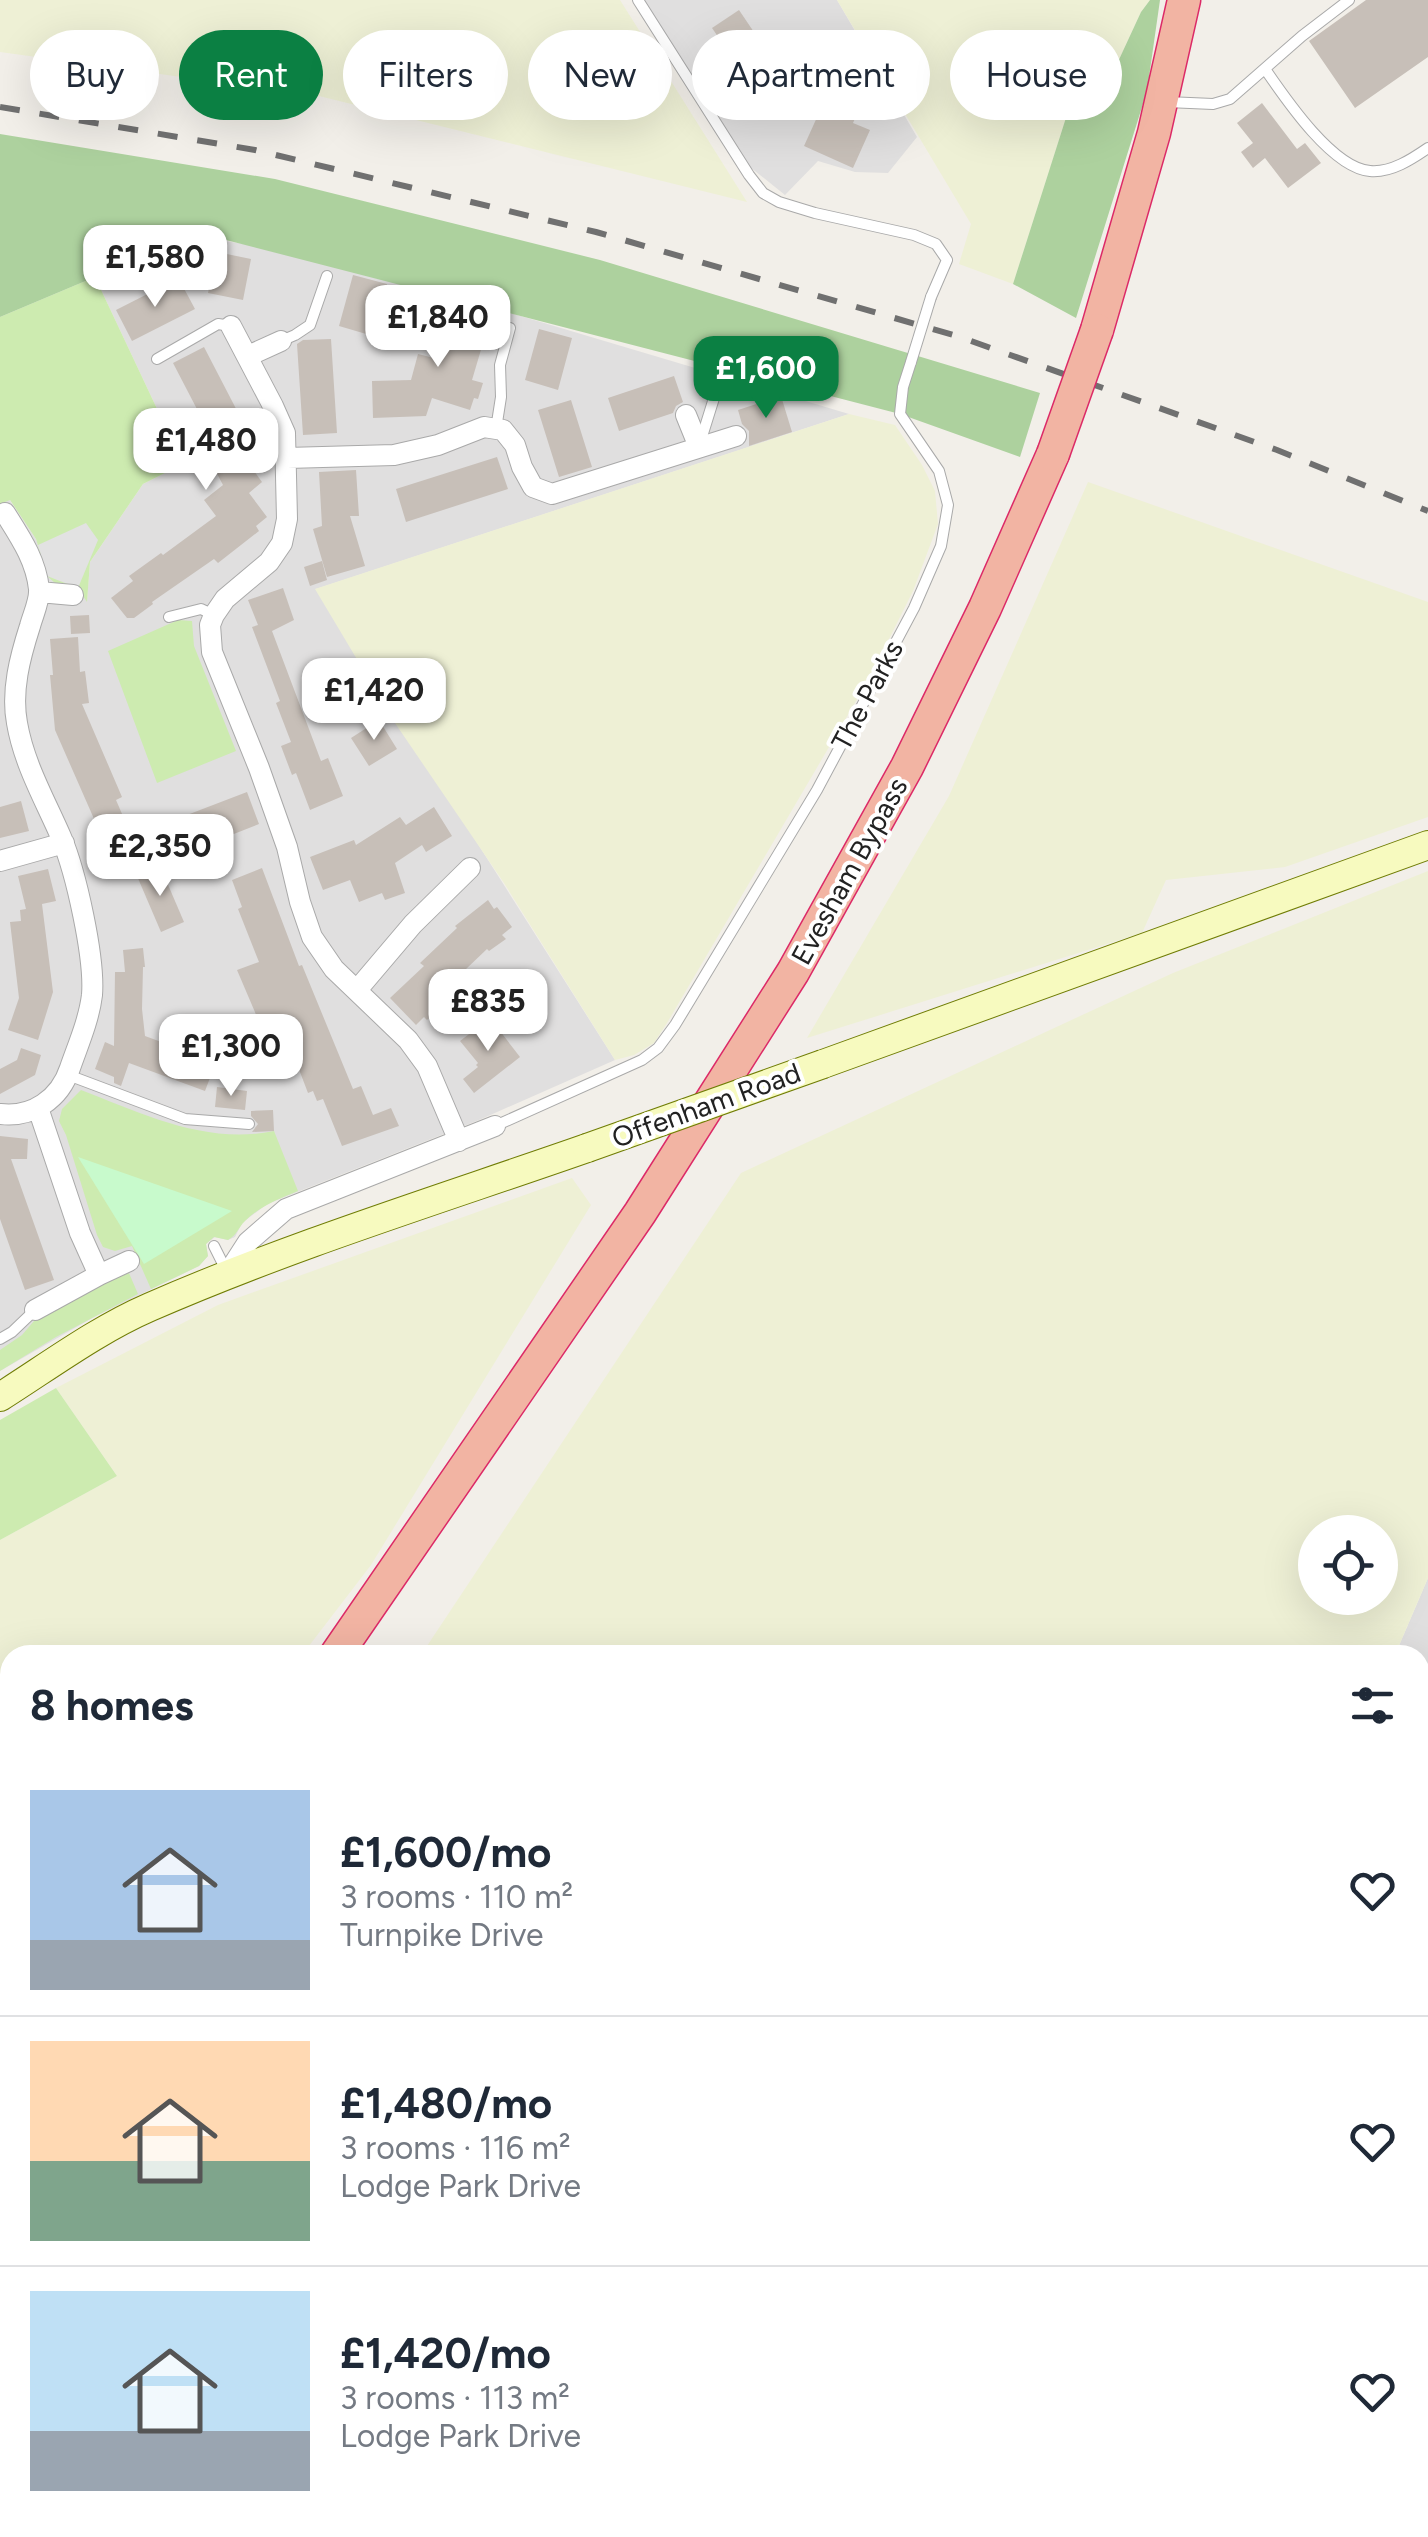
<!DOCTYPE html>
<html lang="en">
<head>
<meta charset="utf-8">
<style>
	body { margin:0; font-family:Figtree,sans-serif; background:#f6f6f7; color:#1f2937; height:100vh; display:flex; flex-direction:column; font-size:38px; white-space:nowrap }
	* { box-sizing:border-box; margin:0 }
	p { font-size:32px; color:#747a83 }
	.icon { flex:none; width:55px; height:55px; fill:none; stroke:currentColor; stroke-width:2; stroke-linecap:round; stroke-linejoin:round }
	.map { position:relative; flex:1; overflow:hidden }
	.sheet { position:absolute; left:0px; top:1645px; width:1430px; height:892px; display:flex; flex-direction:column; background:#fff; border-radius:30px 30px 0 0; box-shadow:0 10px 40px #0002 }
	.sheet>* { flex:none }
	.banner { position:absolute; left:30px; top:30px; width:1370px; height:90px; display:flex; gap:20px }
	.controls { position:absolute; left:1298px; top:1515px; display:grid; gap:20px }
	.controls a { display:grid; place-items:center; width:100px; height:100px; border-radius:50%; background:#fff; box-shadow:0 10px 40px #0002; font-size:50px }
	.price { position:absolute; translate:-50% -85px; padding:0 22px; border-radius:20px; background:#fff; color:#222; font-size:32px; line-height:65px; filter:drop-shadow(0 2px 5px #0008) }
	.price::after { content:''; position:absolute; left:50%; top:60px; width:30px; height:22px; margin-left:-15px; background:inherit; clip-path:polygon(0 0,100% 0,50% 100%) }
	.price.selected { background:#0b8043; color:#fff }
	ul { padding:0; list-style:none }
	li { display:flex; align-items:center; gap:30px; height:250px; padding:0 30px }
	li+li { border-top:2px solid #e0e1e3 }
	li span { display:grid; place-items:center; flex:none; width:280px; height:200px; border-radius:0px; color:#555 }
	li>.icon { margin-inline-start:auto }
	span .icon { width:120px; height:120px; fill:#fffc; stroke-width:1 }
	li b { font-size:42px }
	h2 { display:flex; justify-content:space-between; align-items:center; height:120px; padding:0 30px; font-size:42px }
	.pill { padding:0 35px; border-radius:45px; background:#fff; box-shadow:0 10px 40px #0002; font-size:35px; line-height:90px }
	.pill.selected { background:#0b8043; color:#fff }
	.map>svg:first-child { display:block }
</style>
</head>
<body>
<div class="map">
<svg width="1428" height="2537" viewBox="0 0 1428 2537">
	<rect width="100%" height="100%" fill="#f2efe9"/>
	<path fill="#e0dfdf" d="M 644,0 L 837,0 L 917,137 L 888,173 L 855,172 L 818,161 L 785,195 L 750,167 Z
		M 170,233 L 245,244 L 504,311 L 849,414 L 316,589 L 615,1060 L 479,1120 L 267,1204 L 242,1223 L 235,1237 L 228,1240 L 215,1237 L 206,1244 L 208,1256 L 199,1266 L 94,1317 L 0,1371 L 0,504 L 9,499 L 36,539 L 44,562 L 76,585 L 87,600 L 90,562 L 143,484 L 183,464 L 95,277 Z
		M 1428,1578 L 1428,1757 L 1425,1756 L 1420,1767 L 1420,1655 L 1395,1655 Z
		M 1420,1817 L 1428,1826 L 1428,2144 L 1420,2152 Z"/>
	<path fill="#ebdbe8" d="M 1426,1756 L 1428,1757 L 1428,1826 L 1420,1817 L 1420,1767 Z"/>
	<path fill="#eef0d5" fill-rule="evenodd" d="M 0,0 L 620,0 L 747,202 L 319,96 L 0,52 Z
		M 837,0 L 1150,0 L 1141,12 L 1110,79 L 1071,102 L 1013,284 L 959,264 L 971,224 Z
		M 849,414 L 895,425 L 922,465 L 935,491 L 938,524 L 913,591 L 869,679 L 667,1023 L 654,1043 L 634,1055 L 615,1060 L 504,883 L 395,723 L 315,589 Z
		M 1088,482 L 1428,602 L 1428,817 L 1285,867 L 1166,880 L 1142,933 L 807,1038 L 949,796 Z
		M 1428,871 L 1428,1578 L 1395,1655 L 421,1655 L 741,1173 L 1173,973 ZM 1315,1532 L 1380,1532 L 1380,1598 L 1315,1598 Z
		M 572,1178 L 591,1205 L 371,1565 L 302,1655 L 10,1655 L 10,2036 L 0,2049 L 0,1540 L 117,1476 L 56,1388 L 218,1305 Z
		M 395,2528 L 625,2528 L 629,2537 L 385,2537 Z"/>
	<path fill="#cdebb0" d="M 95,277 L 183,464 L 143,484 L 90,562 L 87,602 L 76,585 L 55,583 L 47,576 L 36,539 L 10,500 L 0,504 L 0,317 Z
		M 178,620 L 192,621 L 194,646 L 236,751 L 157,783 L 108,651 Z
		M 81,1090 C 143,1114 206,1145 274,1131 L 298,1191 C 279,1199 260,1206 245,1221 C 238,1228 237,1235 228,1240 L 214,1237 L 206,1244 L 208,1256 L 199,1266 L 151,1289 L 132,1246 L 115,1251 L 103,1247 L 97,1235 L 66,1135 L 59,1121 L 62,1109 Z
		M 129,1273 L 138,1294 L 56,1337 L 0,1371 L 0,1350 L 22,1335 L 34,1321 L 97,1285 Z
		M 56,1388 L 117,1476 L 0,1540 L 0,1420 Z"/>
	<path fill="#add19e" d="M 1150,0 L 1160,0 L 1147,91 L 1076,318 L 1013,284 L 1071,102 L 1110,79 L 1141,12 Z
		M 0,134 L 275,179 L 600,260 L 1040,393 L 1020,457 L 900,414 L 195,232 L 169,233 L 95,277 L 0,317 Z
		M 1420,2441 L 1428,2449 L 1428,2537 L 1332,2537 L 1327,2528 L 1420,2528 Z"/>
	<path fill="#c8facc" d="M 78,1157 L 232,1211 L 144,1264 Z"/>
	<path fill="#e2e2e2" d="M 86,523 L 98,540 L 78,588 L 47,576 L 38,545 Z"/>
	<path fill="#c7bfb8" d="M 1366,0 L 1428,0 L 1428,57 L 1355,108 L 1309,41 Z
		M 739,10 L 762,44 L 774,36 L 783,51 L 745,76 L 712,28 Z
		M 850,67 L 873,77 L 853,123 L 870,130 L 853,168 L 804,146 L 833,82 L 842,86 Z
		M 1262,103 L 1297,149 L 1305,143 L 1321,163 L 1288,188 L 1265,158 L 1253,168 L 1241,152 L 1253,143 L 1237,123 Z
		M 217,252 L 251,259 L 243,300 L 208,293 Z
		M 353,275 L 387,284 L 373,336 L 339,326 Z
		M 173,281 L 180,281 L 195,309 L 132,341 L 116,310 Z
		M 452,298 L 486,309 L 476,341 L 483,343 L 472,380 L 483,383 L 478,399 L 474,398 L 470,410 L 432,398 L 426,416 L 373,418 L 372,381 L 411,380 L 418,354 L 434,358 Z
		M 539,329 L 572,338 L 558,390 L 525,380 Z
		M 331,339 L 337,433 L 303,435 L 297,344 L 303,340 Z
		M 204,347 L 246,428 L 255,423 L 266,444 L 243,456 L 262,482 L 249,493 L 267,517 L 256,526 L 259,531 L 218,563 L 214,559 L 152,602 L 153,604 L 134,618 L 127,618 L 111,598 L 133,581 L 129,576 L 161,553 L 163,555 L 216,516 L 204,500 L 223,485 L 214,468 L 225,463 L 173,363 Z
		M 674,376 L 683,402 L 676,406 L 673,413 L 619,431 L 608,398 Z
		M 781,396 L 792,432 L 749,446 L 749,431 L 742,424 L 738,410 Z
		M 571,400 L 592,467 L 559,477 L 538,410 Z
		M 497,457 L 508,489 L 406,522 L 396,489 Z
		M 356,470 L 359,516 L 350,516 L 365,566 L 327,577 L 313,529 L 322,526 L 319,472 Z
		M 322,561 L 327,580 L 310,586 L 304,567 Z
		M 283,588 L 294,620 L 272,631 L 321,761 L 328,758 L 343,796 L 310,810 L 296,773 L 292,775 L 281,746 L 291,742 L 276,703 L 280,701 L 252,627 L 258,625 L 248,600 Z
		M 89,615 L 90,633 L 71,634 L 70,616 Z
		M 78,637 L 80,672 L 85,671 L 89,703 L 82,704 L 122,797 L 116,800 L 132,837 L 126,840 L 134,861 L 116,869 L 55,730 L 50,675 L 53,675 L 50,639 Z
		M 379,720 L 397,749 L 369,766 L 351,738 Z
		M 247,792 L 259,824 L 178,856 L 166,823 Z
		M 21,801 L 29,831 L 0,838 L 0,807 Z
		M 434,807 L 452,836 L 426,852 L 422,845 L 395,863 L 405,893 L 385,900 L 382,893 L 359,902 L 350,880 L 323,890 L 310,857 L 354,840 L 356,845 L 400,817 L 406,825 Z
		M 160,866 L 184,922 L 161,932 L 137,876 Z
		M 262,868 L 299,966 L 302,965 L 353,1089 L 361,1086 L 373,1115 L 391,1108 L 399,1126 L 342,1146 L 323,1099 L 317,1101 L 313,1091 L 308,1093 L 279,1017 L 260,1024 L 237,970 L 259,962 L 238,909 L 242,907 L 232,880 Z
		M 48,869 L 56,901 L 42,904 L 53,992 L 38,1040 L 8,1030 L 19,998 L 10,922 L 21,921 L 20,910 L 26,909 L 18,876 Z
		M 488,900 L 494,909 L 497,907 L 512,927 L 502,935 L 506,939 L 489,951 L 487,949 L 444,990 L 447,993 L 438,1002 L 442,1006 L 427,1020 L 424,1017 L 416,1025 L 390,998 L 424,966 L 420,963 L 457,928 L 455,926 Z
		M 143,948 L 145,967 L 143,967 L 142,1009 L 145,1036 L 216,1062 L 205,1091 L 129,1063 L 121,1086 L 114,1083 L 114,1077 L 95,1069 L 105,1042 L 114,1046 L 115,972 L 125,972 L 123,950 Z
		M 490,1018 L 520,1057 L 474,1093 L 463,1079 L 478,1067 L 476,1065 L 478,1063 L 460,1041 Z
		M 21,1048 L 41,1055 L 35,1075 L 0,1094 L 0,1069 L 17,1060 Z
		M 217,1087 L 247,1091 L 245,1110 L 215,1107 Z
		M 273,1110 L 274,1131 L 252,1132 L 258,1124 L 251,1116 L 251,1111 Z
		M 0,1136 L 28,1139 L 27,1159 L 11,1159 L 54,1280 L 25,1290 L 0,1219 Z"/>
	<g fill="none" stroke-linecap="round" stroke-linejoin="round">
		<defs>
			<path id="service" d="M 638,0 L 749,175 L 763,193 L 779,202 L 815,213 L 914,235 L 936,244 L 947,260 L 931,297
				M 1265,69 C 1285,98 1332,168 1370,171 C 1391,173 1412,159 1428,148
				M 1167,102 L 1213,104 L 1230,99 L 1302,36 L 1349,0
				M 281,341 L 295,335 L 310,325 L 327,276
				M 157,359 L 218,324 L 231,326
				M 496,429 L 501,397 L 500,365 L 510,328
				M 700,443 L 719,382
				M 169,617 L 201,609 L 214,615
				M 68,1075 L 185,1119 L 249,1124
				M 495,1126 L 642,1060 L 658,1048 L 675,1025 L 817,790 L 914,608 L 941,546 L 948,505 L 939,471 L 900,414 L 903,387 L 911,362
				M 214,1246 L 227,1272
				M 0,1339 L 12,1332 L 35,1310
				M 1420,1913 L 1428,1905
				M 1420,2037 L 1428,2030
				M 1420,2142 L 1428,2134"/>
			<path id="minor" d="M 231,326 L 273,406 L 285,433 L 287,519 L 282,543 L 269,562 L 225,599 L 214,615 L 210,625 L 212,652 L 259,768 L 287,847 L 300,902 L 312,937 L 334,969 L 408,1040 L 427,1066 L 459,1141
				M 248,356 L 281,341
				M 686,415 L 699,447
				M 287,458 L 394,455 L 438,445 L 484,427 L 503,430 L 515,445 L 522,467 L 533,487 L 552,494 L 736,436
				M 39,592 L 73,595
				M 0,861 L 64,843
				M 357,990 L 413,924 L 470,868
				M 38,1108 L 80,1233 L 99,1275 L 129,1261
				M 0,1114 C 32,1118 60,1099 70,1068 C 78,1045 89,1020 92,995 C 95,958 76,872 61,837 C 45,800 24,764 17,723 C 11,691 20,657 30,626 C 33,615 40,600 39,589 C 36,560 20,537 5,513
				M 228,1273 L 248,1242 L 286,1209 L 495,1126
				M 35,1310 L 99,1275"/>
			<path id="secondary" d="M 823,1064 L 1428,845
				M 0,1397 C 49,1366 97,1330 150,1307 C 292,1245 441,1199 587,1148"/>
			<path id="trunk" d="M 1097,330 L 1154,133 L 1184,0
				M 336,1655 L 640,1213 L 793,972 L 907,767 L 985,608 L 1053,454
				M 0,2127 L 10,2114"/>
		</defs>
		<use href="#service" stroke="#a9a9a9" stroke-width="12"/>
		<use href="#minor" stroke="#a9a9a9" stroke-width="22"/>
		<use href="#secondary" stroke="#707d05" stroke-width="30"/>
		<use href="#trunk" stroke="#dc2a67" stroke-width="35"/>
		<use href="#service" stroke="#fff" stroke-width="10"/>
		<use href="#minor" stroke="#fff" stroke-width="20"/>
		<use href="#secondary" stroke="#f7fabf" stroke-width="28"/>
		<use href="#trunk" stroke="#f2b4a3" stroke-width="32"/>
		<path stroke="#707070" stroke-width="6" stroke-dasharray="20 20" stroke-linecap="butt" d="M 0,107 L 255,150 L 596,232 L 957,336 L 1277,450 L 1428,511"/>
		<defs>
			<path id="service-bridge" d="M 911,362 L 931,297"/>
			<path id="secondary-bridge" d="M 587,1148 L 823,1064"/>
			<path id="trunk-bridge" d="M 1053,454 L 1097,330"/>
		</defs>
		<use href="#service-bridge" stroke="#a9a9a9" stroke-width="12" stroke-linecap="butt"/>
		<use href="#secondary-bridge" stroke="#707d05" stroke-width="30" stroke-linecap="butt"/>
		<use href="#trunk-bridge" stroke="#dc2a67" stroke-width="35" stroke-linecap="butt"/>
		<use href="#service-bridge" stroke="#fff" stroke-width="10"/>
		<use href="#secondary-bridge" stroke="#f7fabf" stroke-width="28"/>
		<use href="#trunk-bridge" stroke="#f2b4a3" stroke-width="32"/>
	</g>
	<g text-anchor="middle" stroke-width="8" stroke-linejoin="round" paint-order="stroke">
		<g font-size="28" fill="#222" stroke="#fff">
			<text transform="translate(867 695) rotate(-62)" y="10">The Parks</text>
			<text transform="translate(849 871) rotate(-61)" y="10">Evesham Bypass</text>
			<text transform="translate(706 1105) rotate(-20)" y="10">Offenham Road</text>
		</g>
	</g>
</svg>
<div class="controls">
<a><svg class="icon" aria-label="locate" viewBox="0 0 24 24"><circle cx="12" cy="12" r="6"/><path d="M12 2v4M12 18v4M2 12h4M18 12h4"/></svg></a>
</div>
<b class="price" style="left:155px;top:310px">£1,580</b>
<b class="price" style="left:438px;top:370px">£1,840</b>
<b class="price selected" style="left:766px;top:421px">£1,600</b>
<b class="price" style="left:206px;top:493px">£1,480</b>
<b class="price" style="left:374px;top:743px">£1,420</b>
<b class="price" style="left:160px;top:899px">£2,350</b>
<b class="price" style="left:488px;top:1054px">£835</b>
<b class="price" style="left:231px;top:1099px">£1,300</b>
<div class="banner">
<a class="pill">Buy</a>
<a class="pill selected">Rent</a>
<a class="pill">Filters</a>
<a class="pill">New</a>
<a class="pill">Apartment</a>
<a class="pill">House</a>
</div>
<section class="sheet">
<h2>8 homes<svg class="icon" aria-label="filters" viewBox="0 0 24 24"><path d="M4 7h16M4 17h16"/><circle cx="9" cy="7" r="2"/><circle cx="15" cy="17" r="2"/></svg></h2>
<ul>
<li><span style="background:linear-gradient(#a9c7e8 75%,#9aa5b1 0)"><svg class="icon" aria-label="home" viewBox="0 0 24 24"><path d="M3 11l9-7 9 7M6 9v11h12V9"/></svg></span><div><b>£1,600/mo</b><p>3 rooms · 110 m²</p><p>Turnpike Drive</p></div><svg class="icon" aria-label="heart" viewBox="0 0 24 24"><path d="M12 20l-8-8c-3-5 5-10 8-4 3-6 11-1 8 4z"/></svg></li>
<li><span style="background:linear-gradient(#ffd9b3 60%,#7fa58c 0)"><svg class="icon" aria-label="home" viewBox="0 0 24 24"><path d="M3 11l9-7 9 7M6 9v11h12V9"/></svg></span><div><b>£1,480/mo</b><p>3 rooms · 116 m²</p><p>Lodge Park Drive</p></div><svg class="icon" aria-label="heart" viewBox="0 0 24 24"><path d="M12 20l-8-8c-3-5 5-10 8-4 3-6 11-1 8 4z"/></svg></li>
<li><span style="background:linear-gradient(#bfe0f5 70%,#9aa5b1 0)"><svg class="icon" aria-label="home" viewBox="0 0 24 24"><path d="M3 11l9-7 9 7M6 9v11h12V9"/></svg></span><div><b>£1,420/mo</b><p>3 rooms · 113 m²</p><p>Lodge Park Drive</p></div><svg class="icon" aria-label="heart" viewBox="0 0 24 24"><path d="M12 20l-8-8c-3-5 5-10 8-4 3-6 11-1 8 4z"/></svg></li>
</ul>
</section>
</div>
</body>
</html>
